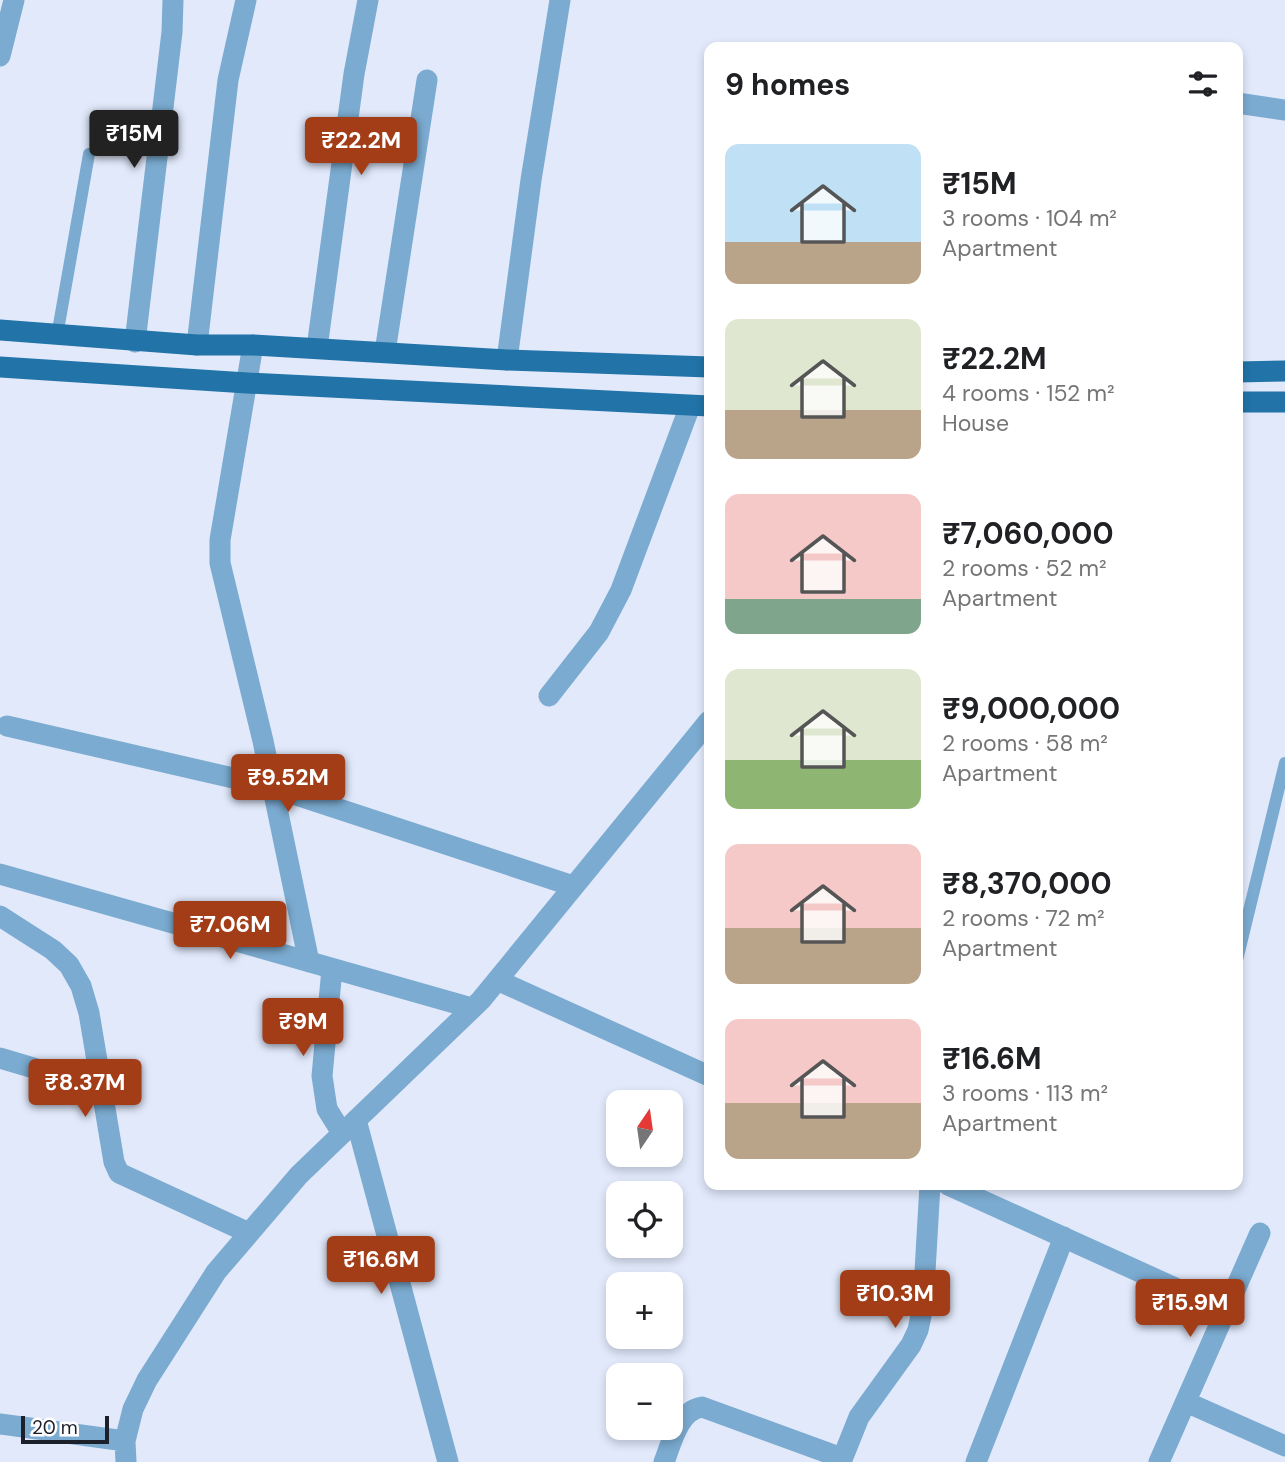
<!DOCTYPE html>
<html lang="en">
<head>
<meta charset="utf-8">
<style>
	body { margin:0; font-family:"DM Sans",sans-serif; background:#f6f6f6; color:#202124; height:100vh; display:flex; flex-direction:column; font-size:26px; white-space:nowrap }
	* { box-sizing:border-box; margin:0 }
	p { font-size:23px; color:#757577 }
	.icon { flex:none; width:38px; height:38px; fill:none; stroke:currentColor; stroke-width:2; stroke-linecap:round; stroke-linejoin:round }
	.map { position:relative; flex:1; overflow:hidden }
	.details { position:absolute; left:704px; top:42px; width:539px; height:1148px; display:flex; flex-direction:column; background:#fff; border-radius:14px; box-shadow:0 4px 10px #0003 }
	.details>* { flex:none }
	.needle { width:46px; rotate:13deg }
	.controls { position:absolute; left:606px; top:1090px; display:grid; gap:14px }
	.controls a { display:grid; place-items:center; width:77px; height:77px; border-radius:14px; background:#fff; box-shadow:0 4px 10px #0003; font-size:35px }
	.scale { position:absolute; left:21px; bottom:18px; width:88px; box-sizing:border-box; padding-left:7px; border:4px solid #1c202b; border-top:0; font-size:19px; line-height:24px; white-space:nowrap; color:#1c202b; -webkit-text-stroke:5px #fff; paint-order:stroke }
	.price { position:absolute; translate:-50% -60px; padding:0 16px; border-radius:7px; background:#a33d18; color:#fff; font-size:23px; line-height:46px; filter:drop-shadow(0 2px 4px #0008) }
	.price::after { content:''; position:absolute; left:50%; top:42px; width:21px; height:16px; margin-left:-10px; background:inherit; clip-path:polygon(0 0,100% 0,50% 100%) }
	.price.on { background:#222; color:#fff }
	ul { padding:0; list-style:none }
	li { display:flex; align-items:center; gap:21px; height:175px; padding:0 21px }
	li span { display:grid; place-items:center; flex:none; width:196px; height:140px; border-radius:14px; color:#555 }
	li>.icon { margin-inline-start:auto }
	span .icon { width:84px; height:84px; fill:#fffc; stroke-width:1 }
	li b { font-size:30px }
	h2 { display:flex; justify-content:space-between; align-items:center; height:84px; padding:0 21px; font-size:30px }
	.map>svg:first-child { display:block }
</style>
</head>
<body>
<div class="map">
<svg width="1285" height="1462" viewBox="0 0 1285 1462">
	<rect width="100%" height="100%" fill="#e1e9fb"/>
	<g fill="none" stroke-linecap="round" stroke-linejoin="round">
		<path stroke="#7babd0" stroke-width="12" d="M 57,336 L 89,154
			M 1237,960 L 1285,763"/>
		<path stroke="#7babd0" stroke-width="21" d="M 0,56 L 14,0
			M 1237,103 L 1285,110
			M 135,342 L 172,32 L 173,0
			M 197,345 L 228,80 L 246,0
			M 253,345 L 220,540 L 220,563 L 263,741 L 309,962
			M 317,348 L 354,74 L 368,0
			M 385,352 L 427,80
			M 507,360 L 531,180 L 560,0
			M 549,696 L 599,632 L 621,590 L 690,406
			M 7,726 L 272,787 L 573,886
			M 0,874 L 472,1008
			M 0,916 L 53,950 L 69,965 L 81,986 L 89,1013 L 114,1162 L 119,1173 L 249,1233
			M 332,969 L 322,1076 L 327,1109 L 342,1133
			M 497,980 L 709,1076
			M 0,1058 L 101,1088
			M 356,1120 L 448,1462
			M 948,1185 L 1226,1311
			M 1186,1402 L 1285,1446
			M 0,1424 L 125,1441
			M 126,1462 L 125,1441 L 133,1409 L 147,1380 L 216,1272 L 299,1175 L 481,1000 L 709,721
			M 664,1462 C 672,1442 678,1411 702,1407 L 842,1458
			M 841,1462 L 859,1417 L 911,1345 L 918,1330 L 923,1306 L 930,1185
			M 976,1462 L 1064,1237
			M 1159,1462 L 1260,1233"/>
		<path stroke="#2173a8" stroke-width="21" d="M 0,330 L 197,345 L 253,345 L 507,360 L 709,367
			M 0,367 L 247,383 L 709,406
			M 1237,372 L 1285,371
			M 1237,402 L 1285,402"/>
	</g>
</svg>
<div class="controls">
<a><svg class="needle" viewBox="-14 -14 28 28"><path d="M0-13l5 13h-10z" fill="#e53935"/><path d="M0 13l5-13h-10z" fill="#757577"/></svg></a>
<a><svg class="icon" aria-label="locate" viewBox="0 0 24 24"><circle cx="12" cy="12" r="6"/><path d="M12 2v4M12 18v4M2 12h4M18 12h4"/></svg></a>
<a>+</a>
<a>−</a>
</div>
<div class="scale">20 m</div>
<b class="price on" style="left:134px;top:170px">₹15M</b>
<b class="price" style="left:361px;top:177px">₹22.2M</b>
<b class="price" style="left:288px;top:814px">₹9.52M</b>
<b class="price" style="left:230px;top:961px">₹7.06M</b>
<b class="price" style="left:303px;top:1058px">₹9M</b>
<b class="price" style="left:85px;top:1119px">₹8.37M</b>
<b class="price" style="left:381px;top:1296px">₹16.6M</b>
<b class="price" style="left:895px;top:1330px">₹10.3M</b>
<b class="price" style="left:1190px;top:1339px">₹15.9M</b>
<section class="details">
<h2>9 homes<svg class="icon" aria-label="filters" viewBox="0 0 24 24"><path d="M4 7h16M4 17h16"/><circle cx="9" cy="7" r="2"/><circle cx="15" cy="17" r="2"/></svg></h2>
<ul>
<li><span style="background:linear-gradient(#bfe0f5 70%,#b9a48a 0)"><svg class="icon" aria-label="home" viewBox="0 0 24 24"><path d="M3 11l9-7 9 7M6 9v11h12V9"/></svg></span><div><b>₹15M</b><p>3 rooms · 104 m²</p><p>Apartment</p></div></li>
<li><span style="background:linear-gradient(#dfe7d0 65%,#b9a48a 0)"><svg class="icon" aria-label="home" viewBox="0 0 24 24"><path d="M3 11l9-7 9 7M6 9v11h12V9"/></svg></span><div><b>₹22.2M</b><p>4 rooms · 152 m²</p><p>House</p></div></li>
<li><span style="background:linear-gradient(#f6c9c9 75%,#7fa58c 0)"><svg class="icon" aria-label="home" viewBox="0 0 24 24"><path d="M3 11l9-7 9 7M6 9v11h12V9"/></svg></span><div><b>₹7,060,000</b><p>2 rooms · 52 m²</p><p>Apartment</p></div></li>
<li><span style="background:linear-gradient(#dfe7d0 65%,#8fb573 0)"><svg class="icon" aria-label="home" viewBox="0 0 24 24"><path d="M3 11l9-7 9 7M6 9v11h12V9"/></svg></span><div><b>₹9,000,000</b><p>2 rooms · 58 m²</p><p>Apartment</p></div></li>
<li><span style="background:linear-gradient(#f6c9c9 60%,#b9a48a 0)"><svg class="icon" aria-label="home" viewBox="0 0 24 24"><path d="M3 11l9-7 9 7M6 9v11h12V9"/></svg></span><div><b>₹8,370,000</b><p>2 rooms · 72 m²</p><p>Apartment</p></div></li>
<li><span style="background:linear-gradient(#f6c9c9 60%,#b9a48a 0)"><svg class="icon" aria-label="home" viewBox="0 0 24 24"><path d="M3 11l9-7 9 7M6 9v11h12V9"/></svg></span><div><b>₹16.6M</b><p>3 rooms · 113 m²</p><p>Apartment</p></div></li>
</ul>
</section>
</div>
</body>
</html>
